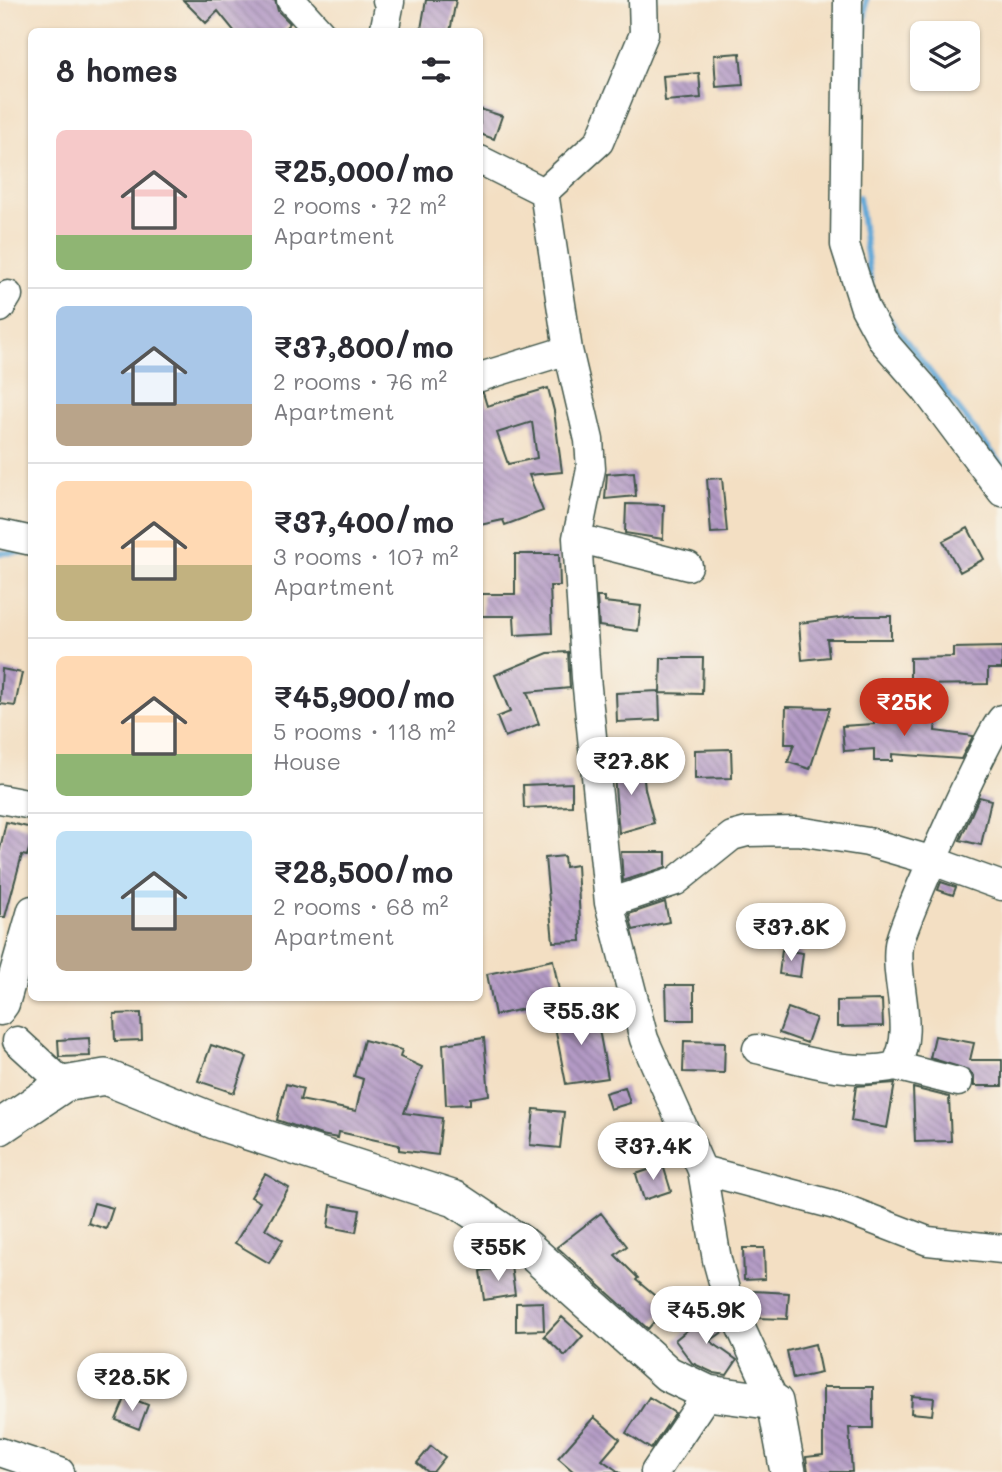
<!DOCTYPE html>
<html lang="en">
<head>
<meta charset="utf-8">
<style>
	body { margin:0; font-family:Mali,sans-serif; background:#f2f2f3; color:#2b2b33; height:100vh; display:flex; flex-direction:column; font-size:26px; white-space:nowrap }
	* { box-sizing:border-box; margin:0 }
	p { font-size:23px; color:#7c7c81 }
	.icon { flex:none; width:38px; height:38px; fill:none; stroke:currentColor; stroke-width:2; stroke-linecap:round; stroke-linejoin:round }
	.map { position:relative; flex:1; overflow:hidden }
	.side { position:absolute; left:28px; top:28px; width:455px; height:973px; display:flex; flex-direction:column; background:#fff; border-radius:10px; box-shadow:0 2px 5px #0004 }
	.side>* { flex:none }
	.tools { position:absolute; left:910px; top:21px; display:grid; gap:14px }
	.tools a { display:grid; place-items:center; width:70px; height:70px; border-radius:10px; background:#fff; box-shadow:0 2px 5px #0004; font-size:35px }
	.price { position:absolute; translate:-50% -60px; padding:0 16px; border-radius:24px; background:#fff; color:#222; font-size:23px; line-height:46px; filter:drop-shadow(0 2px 4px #0008) }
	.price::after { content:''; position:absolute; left:50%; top:42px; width:21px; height:16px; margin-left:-10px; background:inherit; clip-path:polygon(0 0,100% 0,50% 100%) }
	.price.on { background:#c8321e; color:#fff }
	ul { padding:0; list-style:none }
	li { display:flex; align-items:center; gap:21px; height:175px; padding:0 28px }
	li+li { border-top:2px solid #e1e1e2 }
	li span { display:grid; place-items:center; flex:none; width:196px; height:140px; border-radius:10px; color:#555 }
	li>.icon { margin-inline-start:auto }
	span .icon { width:84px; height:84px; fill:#fffc; stroke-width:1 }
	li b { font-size:30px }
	h2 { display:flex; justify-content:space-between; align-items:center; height:84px; padding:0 28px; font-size:30px }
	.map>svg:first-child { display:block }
</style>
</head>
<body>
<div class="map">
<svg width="1002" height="1472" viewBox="0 0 1002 1472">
	<defs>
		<pattern id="building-back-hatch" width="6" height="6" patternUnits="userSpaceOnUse" patternTransform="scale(1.75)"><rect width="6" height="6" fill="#b39ac5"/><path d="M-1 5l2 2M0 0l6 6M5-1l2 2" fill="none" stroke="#917fa1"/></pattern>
	</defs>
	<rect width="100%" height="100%" fill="#f7f3e8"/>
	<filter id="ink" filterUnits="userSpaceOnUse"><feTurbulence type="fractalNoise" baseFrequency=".0143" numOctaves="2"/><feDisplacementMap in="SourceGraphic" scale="14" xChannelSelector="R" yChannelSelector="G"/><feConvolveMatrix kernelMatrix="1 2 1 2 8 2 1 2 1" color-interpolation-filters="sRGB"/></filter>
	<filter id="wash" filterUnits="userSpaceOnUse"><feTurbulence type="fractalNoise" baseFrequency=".00686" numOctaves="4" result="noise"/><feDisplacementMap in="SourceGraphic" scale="28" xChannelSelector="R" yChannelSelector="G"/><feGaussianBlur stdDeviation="1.57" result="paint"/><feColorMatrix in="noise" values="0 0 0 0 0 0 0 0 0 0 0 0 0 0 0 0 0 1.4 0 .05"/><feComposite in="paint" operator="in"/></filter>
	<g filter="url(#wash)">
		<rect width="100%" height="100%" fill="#f3dfc3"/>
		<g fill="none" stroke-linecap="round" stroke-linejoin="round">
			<path stroke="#60a7d7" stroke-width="6" d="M 860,120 L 866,0
				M 859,197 L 871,284
				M 877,303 L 1002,465
				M 0,553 L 26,552"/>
		</g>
		<g id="blocks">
			<path fill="url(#building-back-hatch)" fill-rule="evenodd" d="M 183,0 L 275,0 L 278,11 L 290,23 L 281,32 L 235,32 L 218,11 L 206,23 Z
				M 426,0 L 456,0 L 450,32 L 421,29 Z
				M 740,53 L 743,85 L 716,87 L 714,55 Z
				M 699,73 L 701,98 L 665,101 L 663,76 Z
				M 480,109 L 502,116 L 494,139 L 480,134 Z
				M 548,388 L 554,411 L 562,472 L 529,475 L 543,511 L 505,525 L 503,520 L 480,525 L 480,393 L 483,393 L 487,406 ZM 532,422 L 537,458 L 508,464 L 497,433 Z
				M 634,472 L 636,496 L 605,499 L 607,474 Z
				M 722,478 L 727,532 L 711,533 L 707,479 Z
				M 626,504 L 664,505 L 663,539 L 625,533 Z
				M 968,528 L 984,559 L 960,572 L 943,541 Z
				M 515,554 L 559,554 L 560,586 L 550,586 L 552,633 L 515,635 L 514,616 L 482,616 L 482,594 L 515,594 Z
				M 597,597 L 604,597 L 604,602 L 641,606 L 638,631 L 599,626 Z
				M 855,616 L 891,616 L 891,639 L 827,639 L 829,657 L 802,660 L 799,623 Z
				M 1002,647 L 1002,669 L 988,669 L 988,684 L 910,685 L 910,658 L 953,657 L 953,648 Z
				M 568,652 L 570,688 L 527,692 L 539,724 L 505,737 L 497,717 L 510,712 L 495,675 L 548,653 Z
				M 661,658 L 703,658 L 702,694 L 660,693 Z
				M 2,669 L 22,673 L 15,706 L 0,704 Z
				M 659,691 L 660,720 L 617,722 L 616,693 Z
				M 786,707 L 830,708 L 810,769 L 788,762 L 794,744 L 785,744 Z
				M 874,710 L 892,710 L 892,718 L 936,721 L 935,731 L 973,736 L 961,759 L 892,754 L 892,761 L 874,761 L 874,749 L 844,751 L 842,726 L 874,724 Z
				M 731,749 L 732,778 L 695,779 L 695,750 Z
				M 642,762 L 645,789 L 654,823 L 619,833 L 613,764 Z
				M 572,783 L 572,806 L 524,808 L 523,785 Z
				M 979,797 L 991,800 L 981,845 L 960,840 Z
				M 6,822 L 32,828 L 32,839 L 27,856 L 22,855 L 5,917 L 0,917 L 0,849 Z
				M 621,852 L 666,852 L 666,867 L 623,881 Z
				M 564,856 L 565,867 L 577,865 L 581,941 L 553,942 L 545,858 Z
				M 941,882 L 956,887 L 953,895 L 938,890 Z
				M 665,902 L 669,922 L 633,930 L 629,914 Z
				M 782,950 L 803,953 L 800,977 L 779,974 Z
				M 553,960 L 561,1001 L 495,1015 L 487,974 Z
				M 666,985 L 694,985 L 694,1020 L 667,1020 Z
				M 882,1000 L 883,1026 L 837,1027 L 837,1001 Z
				M 595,1008 L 608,1078 L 566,1084 L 553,1017 Z
				M 788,1008 L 816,1018 L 807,1043 L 779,1033 Z
				M 141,1013 L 142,1040 L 115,1041 L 114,1014 Z
				M 935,1036 L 974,1043 L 970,1060 L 1002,1060 L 1002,1086 L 974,1086 L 974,1077 L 969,1070 L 930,1058 Z
				M 89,1038 L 90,1056 L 59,1057 L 58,1040 Z
				M 484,1038 L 489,1095 L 470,1098 L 470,1104 L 446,1105 L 443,1044 Z
				M 364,1040 L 402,1050 L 400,1057 L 422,1067 L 404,1113 L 442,1118 L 438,1155 L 399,1150 L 399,1145 L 339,1132 L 338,1138 L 321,1135 L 277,1120 L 286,1084 L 303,1089 L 300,1100 L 356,1111 L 363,1079 L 354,1076 Z
				M 684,1041 L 725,1042 L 724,1073 L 683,1072 Z
				M 211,1045 L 247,1057 L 234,1093 L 198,1081 Z
				M 895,1083 L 887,1128 L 851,1121 L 856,1086 Z
				M 625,1087 L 630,1103 L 610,1109 L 605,1093 Z
				M 913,1088 L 949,1097 L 951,1141 L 915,1142 Z
				M 534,1109 L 564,1112 L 560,1148 L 530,1145 Z
				M 663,1165 L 671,1191 L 644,1200 L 636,1174 Z
				M 265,1174 L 289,1188 L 265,1229 L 283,1240 L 269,1263 L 235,1243 L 260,1202 L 251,1197 Z
				M 94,1203 L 113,1208 L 106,1229 L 88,1223 Z
				M 331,1205 L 360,1210 L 356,1232 L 328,1227 Z
				M 601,1213 L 627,1246 L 615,1255 L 638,1278 L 636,1280 L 667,1306 L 648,1329 L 557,1247 Z
				M 743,1248 L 764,1248 L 765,1279 L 744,1280 Z
				M 511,1266 L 515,1295 L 484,1300 L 480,1271 Z
				M 752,1291 L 789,1293 L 787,1319 L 755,1318 L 751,1310 Z
				M 543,1302 L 544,1330 L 516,1331 L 516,1303 Z
				M 712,1310 L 724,1331 L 710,1341 L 737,1360 L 727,1375 L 714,1373 L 692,1363 L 675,1340 Z
				M 562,1317 L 583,1336 L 565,1356 L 544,1336 Z
				M 815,1344 L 821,1373 L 793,1379 L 787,1351 Z
				M 823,1387 L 873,1387 L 873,1428 L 849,1428 L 852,1472 L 808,1472 L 806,1457 L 823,1455 Z
				M 126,1396 L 148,1405 L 139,1429 L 116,1420 Z
				M 912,1396 L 934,1398 L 932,1415 L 911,1413 Z
				M 649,1397 L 675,1413 L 651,1449 L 626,1433 Z
				M 594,1417 L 620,1439 L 602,1460 L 619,1472 L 574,1472 L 558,1458 Z
				M 431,1446 L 445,1457 L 433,1472 L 428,1472 L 417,1463 Z"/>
		</g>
	</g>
	<g filter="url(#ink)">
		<use href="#blocks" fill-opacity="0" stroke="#3f5549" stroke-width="2"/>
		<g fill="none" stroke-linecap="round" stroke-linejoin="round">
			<defs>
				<path id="minor" d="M 291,0 L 320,32
					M 848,0 L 845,245 L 865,308 L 883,341 L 925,389 L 1002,492
					M 384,32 L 390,2 L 387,0
					M 480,160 L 544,192 L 568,350 L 589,440 L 591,469 L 577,538 L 586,678 L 609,903 L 644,1039 L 702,1170 L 717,1260 L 728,1300 L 775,1402
					M 544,192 L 599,142 L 644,34 L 643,0
					M 0,308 L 8,295
					M 480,377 L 568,350
					M 0,534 L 32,541
					M 577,538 L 688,566
					M 0,799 L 32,805
					M 609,903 L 676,881 L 732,836 L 747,832 L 798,831 L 868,842 L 933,861 L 1002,886
					M 0,1011 L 5,1004 L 32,910
					M 17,1041 L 64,1084
					M 757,1049 C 800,1059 851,1077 895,1066 C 917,1031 894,984 899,945 C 902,923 989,731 1002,719
					M 895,1066 L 958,1082
					M 702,1170 L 835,1205 L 928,1241 L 1002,1249
					M 0,1452 L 60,1472
					M 655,1472 L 708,1393"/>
				<path id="major" d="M 0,1127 L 64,1084 L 105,1077 L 214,1121 L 455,1199 L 525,1246 L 668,1374 L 708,1393 L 775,1402 L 788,1472"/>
			</defs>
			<use href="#minor" stroke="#3f5549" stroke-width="31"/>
			<use href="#major" stroke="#3f5549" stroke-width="38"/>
			<use href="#minor" stroke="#fff" stroke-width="28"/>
			<use href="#major" stroke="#fff" stroke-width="35"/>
		</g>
	</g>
</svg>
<div class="tools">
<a><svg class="icon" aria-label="layers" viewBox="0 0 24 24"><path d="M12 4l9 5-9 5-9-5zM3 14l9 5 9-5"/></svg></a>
</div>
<b class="price on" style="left:904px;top:738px">₹25K</b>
<b class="price" style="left:631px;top:797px">₹27.8K</b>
<b class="price" style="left:791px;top:963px">₹37.8K</b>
<b class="price" style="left:581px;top:1047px">₹55.3K</b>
<b class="price" style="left:653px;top:1182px">₹37.4K</b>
<b class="price" style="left:498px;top:1283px">₹55K</b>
<b class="price" style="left:706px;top:1346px">₹45.9K</b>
<b class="price" style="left:132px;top:1413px">₹28.5K</b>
<section class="side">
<h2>8 homes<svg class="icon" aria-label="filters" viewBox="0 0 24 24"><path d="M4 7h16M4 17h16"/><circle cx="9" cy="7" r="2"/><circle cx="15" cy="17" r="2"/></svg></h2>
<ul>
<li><span style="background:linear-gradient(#f6c9c9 75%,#8fb573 0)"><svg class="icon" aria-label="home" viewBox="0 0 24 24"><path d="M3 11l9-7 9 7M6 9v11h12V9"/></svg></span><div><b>₹25,000/mo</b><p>2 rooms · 72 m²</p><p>Apartment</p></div></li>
<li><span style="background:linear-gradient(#a9c7e8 70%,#b9a48a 0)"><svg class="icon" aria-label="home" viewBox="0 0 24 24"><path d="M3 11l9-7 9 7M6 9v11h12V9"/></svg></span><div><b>₹37,800/mo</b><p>2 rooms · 76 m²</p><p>Apartment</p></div></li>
<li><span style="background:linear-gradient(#ffd9b3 60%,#c2b280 0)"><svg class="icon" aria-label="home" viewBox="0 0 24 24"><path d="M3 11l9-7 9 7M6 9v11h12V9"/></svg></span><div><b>₹37,400/mo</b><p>3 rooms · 107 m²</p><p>Apartment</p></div></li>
<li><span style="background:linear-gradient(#ffd9b3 70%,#8fb573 0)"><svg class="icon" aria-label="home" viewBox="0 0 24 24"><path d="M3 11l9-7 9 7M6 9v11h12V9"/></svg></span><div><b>₹45,900/mo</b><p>5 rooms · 118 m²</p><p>House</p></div></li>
<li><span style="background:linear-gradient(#bfe0f5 60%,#b9a48a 0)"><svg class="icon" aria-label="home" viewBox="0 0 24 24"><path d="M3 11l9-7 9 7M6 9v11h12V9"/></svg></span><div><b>₹28,500/mo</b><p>2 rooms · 68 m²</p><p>Apartment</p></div></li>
</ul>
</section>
</div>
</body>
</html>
